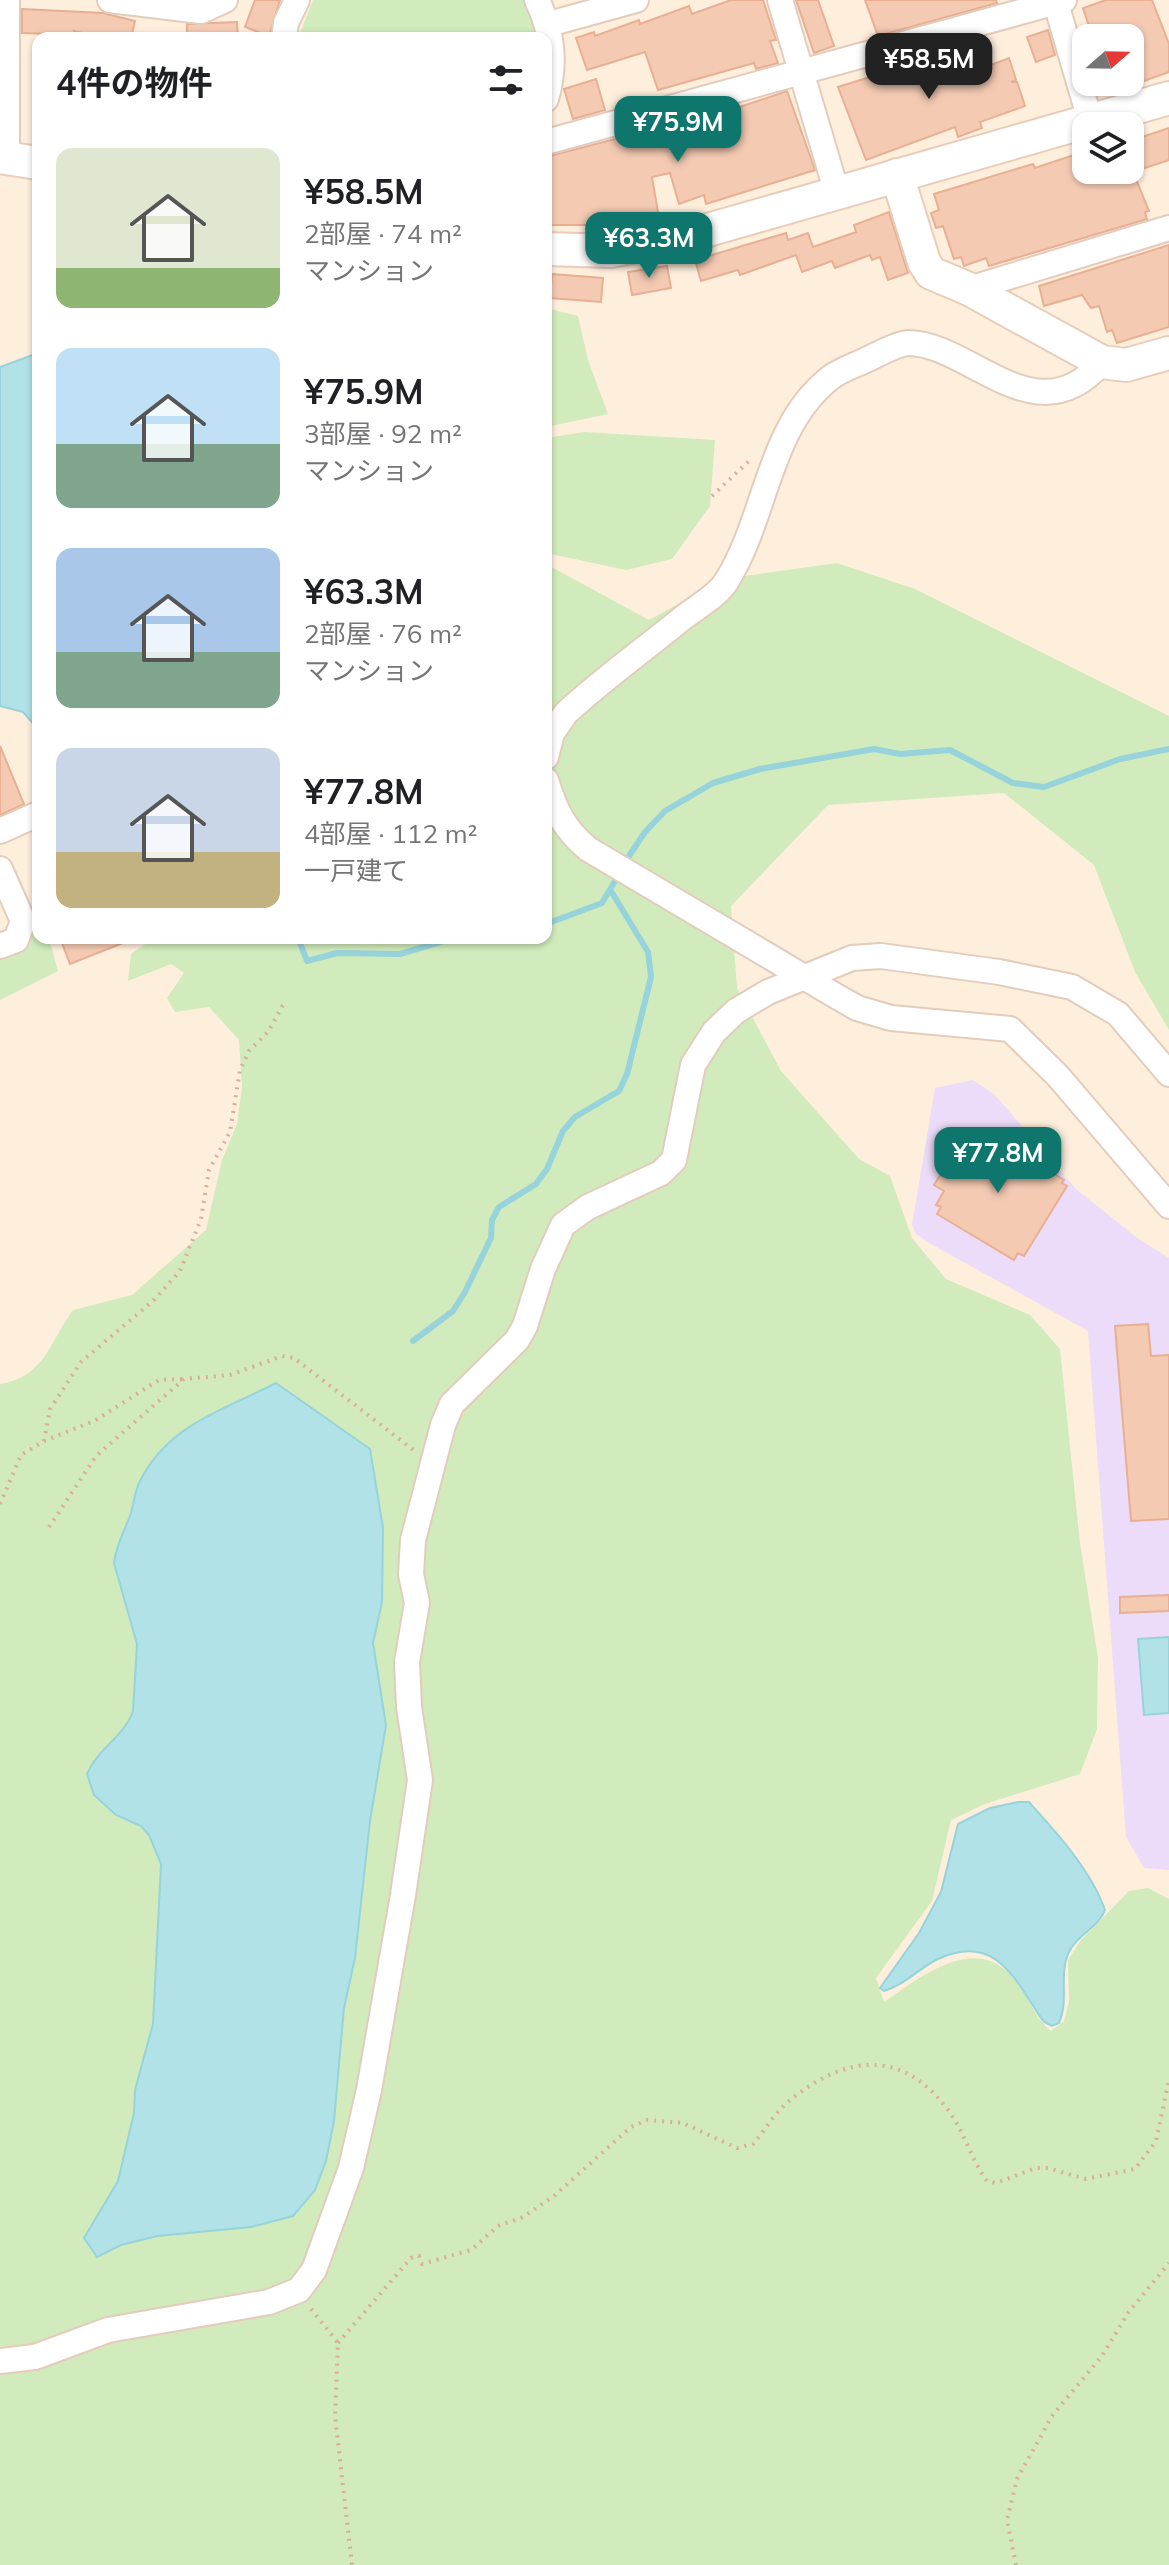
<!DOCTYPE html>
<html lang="ja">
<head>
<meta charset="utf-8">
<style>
	body { margin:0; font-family:Mulish,"Noto Sans JP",sans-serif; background:#f6f6f6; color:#202124; height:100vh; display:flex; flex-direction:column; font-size:30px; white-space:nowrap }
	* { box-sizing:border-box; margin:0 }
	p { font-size:26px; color:#757577 }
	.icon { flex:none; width:44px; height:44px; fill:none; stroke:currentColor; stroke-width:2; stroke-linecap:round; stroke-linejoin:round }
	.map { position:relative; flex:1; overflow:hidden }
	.panel { position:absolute; left:32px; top:32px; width:520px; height:912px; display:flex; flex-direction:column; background:#fff; border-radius:16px; box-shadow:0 2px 6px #0004 }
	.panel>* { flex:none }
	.needle { width:52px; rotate:70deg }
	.controls { position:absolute; left:1072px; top:24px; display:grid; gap:16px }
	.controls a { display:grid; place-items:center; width:72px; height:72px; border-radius:16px; background:#fff; box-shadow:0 2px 6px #0004; font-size:40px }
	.price { position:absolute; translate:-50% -68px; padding:0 18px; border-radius:16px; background:#0f766e; color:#fff; font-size:26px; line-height:52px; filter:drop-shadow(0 2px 4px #0008) }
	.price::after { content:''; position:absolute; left:50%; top:48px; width:24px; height:18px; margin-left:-12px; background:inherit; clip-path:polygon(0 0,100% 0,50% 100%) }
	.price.current { background:#222; color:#fff }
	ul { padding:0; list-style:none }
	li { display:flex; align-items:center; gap:24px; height:200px; padding:0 24px }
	li span { display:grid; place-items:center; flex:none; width:224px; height:160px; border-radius:16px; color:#555 }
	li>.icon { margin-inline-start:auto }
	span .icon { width:96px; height:96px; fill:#fffc; stroke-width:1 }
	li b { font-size:34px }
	h2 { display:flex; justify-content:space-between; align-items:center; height:96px; padding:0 24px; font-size:34px }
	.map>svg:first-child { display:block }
</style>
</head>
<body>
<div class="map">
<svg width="1169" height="2565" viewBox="0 0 1169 2565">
	<rect width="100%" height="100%" fill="#feefdd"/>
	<path fill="#ecdbf9" d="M 973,1080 L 995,1095 L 1076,1189 L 1136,1237 L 1169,1258 L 1169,1870 L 1144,1868 L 1126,1837 L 1088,1331 L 931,1244 L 916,1234 L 912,1225 L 935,1088 Z"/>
	<path fill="#d1ebbc" d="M 313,0 L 524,0 L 539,38 L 298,38 Z
		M 546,308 L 578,316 L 588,360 L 608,414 L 546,427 Z
		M 584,432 L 715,440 L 710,506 L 672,559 L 626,570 L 546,553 L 546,438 Z
		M 837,563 L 915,589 L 1169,716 L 1169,1030 L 1135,972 L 1094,865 L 1004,793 L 828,805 L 731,906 L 737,988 L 781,1071 L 859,1159 L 890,1176 L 912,1238 L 946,1279 L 1030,1315 L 1060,1349 L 1080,1543 L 1098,1658 L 1097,1729 L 1080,1774 L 985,1804 L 951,1820 L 932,1901 L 876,1978 L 884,2002 C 925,1974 980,1929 1019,1985 C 1031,2002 1035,2018 1051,2031 L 1064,2021 L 1069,2001 L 1068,1960 L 1081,1940 L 1129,1891 L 1148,1888 L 1169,1899 L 1169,2565 L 0,2565 L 0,1384 C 44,1378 50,1341 73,1310 L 132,1295 L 206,1230 L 222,1160 L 237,1124 L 242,1087 L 239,1040 L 209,1007 L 175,1012 L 167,998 L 184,973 L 171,964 L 128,981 L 131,954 L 154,938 L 546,938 L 546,564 L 649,620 L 724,579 Z
		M 28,923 L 38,927 L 38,938 L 49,938 L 58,971 L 0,1000 L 0,951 Z"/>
	<path fill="#b1e2e7" stroke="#97d3da" stroke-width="2" d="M 38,353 L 38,729 L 23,712 L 0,706 L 0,367 Z
		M 276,1383 L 370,1449 L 383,1528 L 382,1602 L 373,1643 L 386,1725 L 370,1821 L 355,1958 L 344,2008 L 334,2121 L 326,2161 L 315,2190 L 293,2216 L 251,2227 L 157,2236 L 121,2245 L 97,2257 L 84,2238 L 118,2181 L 134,2113 L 135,2090 L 153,2024 L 161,1864 L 149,1835 L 141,1826 L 116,1815 L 94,1795 L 87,1774 C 97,1749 125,1736 133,1711 L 137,1644 L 114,1563 C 116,1545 124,1532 130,1516 C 134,1505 134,1492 140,1481 C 169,1424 222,1411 276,1383 Z
		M 1169,1637 L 1169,1713 L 1144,1715 L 1138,1639 Z
		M 1018,1802 L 1029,1802 C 1057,1833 1091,1870 1105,1910 C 1099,1927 1076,1935 1068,1954 C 1059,1975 1069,2001 1059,2023 L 1052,2026 L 1044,2022 C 1017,1985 999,1931 938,1959 C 919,1968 905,1985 884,1991 L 880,1988 L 919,1933 L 941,1892 L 958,1824 L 990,1808 Z"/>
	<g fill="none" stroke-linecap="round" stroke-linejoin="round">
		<path stroke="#97d3da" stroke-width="6" d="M 625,862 L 645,832 L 665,811 L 713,783 L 760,769 L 874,749 L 900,754 L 950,750 L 1013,783 L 1044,787 L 1120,759 L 1169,749
			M 546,924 L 602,903 L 618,876
			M 298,938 L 307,961 L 337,953 L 400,954 L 454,938
			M 413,1341 L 453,1311 L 465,1292 L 491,1238 L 492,1220 L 499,1207 L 536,1184 L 547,1169 L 563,1131 L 575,1117 L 619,1091 L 627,1074 L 651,977 L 648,952 L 611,891"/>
	</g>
	<path fill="#f4cab3" stroke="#e8af93" stroke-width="2" d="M 255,0 L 280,0 L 269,36 L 245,27 Z
		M 731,0 L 763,0 L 776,40 L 770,41 L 778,63 L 756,69 L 754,63 L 658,90 L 645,52 L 587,70 L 576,38 L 594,32 L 595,36 L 639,20 L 640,24 L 689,6 L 692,14 Z
		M 796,0 L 818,0 L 834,46 L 814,53 Z
		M 865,0 L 996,0 L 997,3 L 878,36 Z
		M 1106,0 L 1152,0 L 1169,44 L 1169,72 L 1130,86 L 1130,38 L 1093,38 L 1083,8 Z
		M 22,9 L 103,13 L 135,21 L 131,38 L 104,38 L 74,31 L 74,38 L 48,38 L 49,34 L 22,33 Z
		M 237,22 L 238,38 L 187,38 L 187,24 Z
		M 1048,30 L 1055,55 L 1036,62 L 1027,37 Z
		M 978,48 L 981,56 L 987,54 L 991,65 L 1009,58 L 1016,80 L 1011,82 L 1017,82 L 1025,106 L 980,122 L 982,128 L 958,137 L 955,127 L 866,160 L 838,87 L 905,66 L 906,70 L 942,57 L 944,61 Z
		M 596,79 L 605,110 L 573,119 L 564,89 Z
		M 787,91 L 815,170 L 706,204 L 704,195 L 679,204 L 670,173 L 652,177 L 658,212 L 620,225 L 551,225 L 546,207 L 546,157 L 619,138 L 623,141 L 703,115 L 704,119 Z
		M 1169,128 L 1169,160 L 1133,172 L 1149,211 L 1145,212 L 1147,219 L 989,266 L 986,258 L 964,266 L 961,257 L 954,259 L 943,226 L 936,228 L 931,213 L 939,210 L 934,194 L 1033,164 L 1035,168 L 1080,153 L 1086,170 L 1130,170 L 1130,141 Z
		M 889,212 L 908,273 L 888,280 L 880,257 L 872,260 L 870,255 L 835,268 L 832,261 L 802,272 L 796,255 L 740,275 L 738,270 L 701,281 L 695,260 L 786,233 L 788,240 L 808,233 L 813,247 L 856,232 L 854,225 Z
		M 1169,245 L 1169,327 L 1117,343 L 1112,330 L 1107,332 L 1099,306 L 1091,308 L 1082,295 L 1044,306 L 1039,286 Z
		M 667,266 L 671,288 L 632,295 L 628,272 Z
		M 552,274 L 603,278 L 601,302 L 550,298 Z
		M 0,746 L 24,804 L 0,815 Z
		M 60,938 L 133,938 L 133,939 L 70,964 Z
		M 990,1134 L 1064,1180 L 1062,1183 L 1067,1186 L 1024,1256 L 1018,1253 L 1014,1260 L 937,1214 L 941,1207 L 936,1205 L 944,1191 L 934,1185 L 960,1143 L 974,1151 L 983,1137 L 987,1139 Z
		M 1148,1324 L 1151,1356 L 1169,1355 L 1169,1519 L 1131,1521 L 1115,1326 Z
		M 1169,1595 L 1169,1611 L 1120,1613 L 1120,1597 Z"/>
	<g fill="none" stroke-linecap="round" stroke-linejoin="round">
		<defs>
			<path id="street" d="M 7,0 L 7,158
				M 110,0 L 201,11 L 225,0
				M 537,0 C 553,33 556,64 546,99
				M 780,0 L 837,193
				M 1055,0 L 1090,120
				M 549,24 L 636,0
				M 284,38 L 286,23 L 297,0
				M 546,142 L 1064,0
				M 969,289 L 1169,228
				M 546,757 L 552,733 L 566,713 C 603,679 645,649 684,617 C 697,607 717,596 726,582 C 767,518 767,428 830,378 C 840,370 856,365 868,359 C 879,354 896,344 908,343 C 970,343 1036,439 1102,362
				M 546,780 C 555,810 564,829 588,849 L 836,996 L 857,1008 L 891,1018 L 1010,1029 L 1057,1075 L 1169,1206
				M 0,831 L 38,814
				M 0,869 L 23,921 L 16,940 L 0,946
				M 0,2361 L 35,2357 L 108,2330 L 269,2302 L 299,2290 L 314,2270 L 351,2168 L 369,2090 L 403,1895 L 420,1780 L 409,1707 L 407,1662 L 417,1603 L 411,1574 L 413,1540 L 443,1425 L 452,1404 L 517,1340 L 525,1326 L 543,1269 L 563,1225 L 588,1207 L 661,1173 L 674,1160 L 693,1065 L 714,1032 L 736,1011 L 768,992 L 852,958 L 881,956 L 999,972 L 1072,987 L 1118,1014 L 1169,1074"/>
			<path id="secondary" d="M 0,157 L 38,163
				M 897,175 L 924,262 L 931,273 L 969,289 L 1102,362 L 1126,365 L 1169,353
				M 546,249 L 611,251 L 687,236 L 1169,98"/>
		</defs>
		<use href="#street" stroke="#e3ccbc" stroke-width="28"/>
		<use href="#secondary" stroke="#e9cdb9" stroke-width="36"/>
		<path stroke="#d9ad97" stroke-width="4" stroke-dasharray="2 6" stroke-linecap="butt" d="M 712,496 L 751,459
			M 44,1441 L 50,1409 L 81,1362 L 154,1300 L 180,1271 L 201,1219 L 209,1170 L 230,1132 L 240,1070 L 249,1051 L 268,1032 L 283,1005
			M 0,1504 L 21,1455 L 44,1441 L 94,1421 L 159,1380 L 184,1379
			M 49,1527 L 96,1456 L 184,1379 L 230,1375 L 282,1356 L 294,1358 L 416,1452
			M 311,2309 L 338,2343 L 335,2416 L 352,2565
			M 338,2343 L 411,2258 L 419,2256 L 422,2264 L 471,2250 L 498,2226 L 523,2217 L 554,2196 L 631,2127 L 647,2120 L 683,2123 L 737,2148 L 753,2144 C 765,2130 774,2114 789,2101 C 843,2057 898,2047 945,2106 C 964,2129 970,2158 987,2181 L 996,2183 L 1036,2168 L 1048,2168 L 1086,2179 L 1135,2169 L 1156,2141 L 1169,2080
			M 1016,2565 L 1007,2520 L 1017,2479 L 1052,2416 L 1102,2356 L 1128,2313 L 1169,2263"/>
		<use href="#street" stroke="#fff" stroke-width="24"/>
		<use href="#secondary" stroke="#fff" stroke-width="32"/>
	</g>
</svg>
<div class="controls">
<a><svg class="needle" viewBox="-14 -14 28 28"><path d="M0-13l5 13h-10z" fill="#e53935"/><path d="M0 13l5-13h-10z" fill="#757577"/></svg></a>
<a><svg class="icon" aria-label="layers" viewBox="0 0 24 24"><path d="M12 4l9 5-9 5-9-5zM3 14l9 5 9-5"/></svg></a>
</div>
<b class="price current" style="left:929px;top:101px">¥58.5M</b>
<b class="price" style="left:678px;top:164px">¥75.9M</b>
<b class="price" style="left:649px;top:280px">¥63.3M</b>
<b class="price" style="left:998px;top:1195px">¥77.8M</b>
<section class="panel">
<h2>4件の物件<svg class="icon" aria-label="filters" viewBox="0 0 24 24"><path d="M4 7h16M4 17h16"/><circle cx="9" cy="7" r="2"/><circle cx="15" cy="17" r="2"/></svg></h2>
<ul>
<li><span style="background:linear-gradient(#dfe7d0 75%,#8fb573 0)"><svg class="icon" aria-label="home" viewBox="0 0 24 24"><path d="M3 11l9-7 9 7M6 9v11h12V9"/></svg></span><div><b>¥58.5M</b><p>2部屋 · 74 m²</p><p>マンション</p></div></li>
<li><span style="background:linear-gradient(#bfe0f5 60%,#7fa58c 0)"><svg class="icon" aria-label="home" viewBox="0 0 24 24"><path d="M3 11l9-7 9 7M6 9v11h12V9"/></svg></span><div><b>¥75.9M</b><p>3部屋 · 92 m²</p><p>マンション</p></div></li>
<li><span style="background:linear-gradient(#a9c7e8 65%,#7fa58c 0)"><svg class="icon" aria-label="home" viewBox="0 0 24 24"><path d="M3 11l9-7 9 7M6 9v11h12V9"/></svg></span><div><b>¥63.3M</b><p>2部屋 · 76 m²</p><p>マンション</p></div></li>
<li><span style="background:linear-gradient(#c9d6e8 65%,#c2b280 0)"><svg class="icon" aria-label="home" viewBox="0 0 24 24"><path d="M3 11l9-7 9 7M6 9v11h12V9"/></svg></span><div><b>¥77.8M</b><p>4部屋 · 112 m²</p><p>一戸建て</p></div></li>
</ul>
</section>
</div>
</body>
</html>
